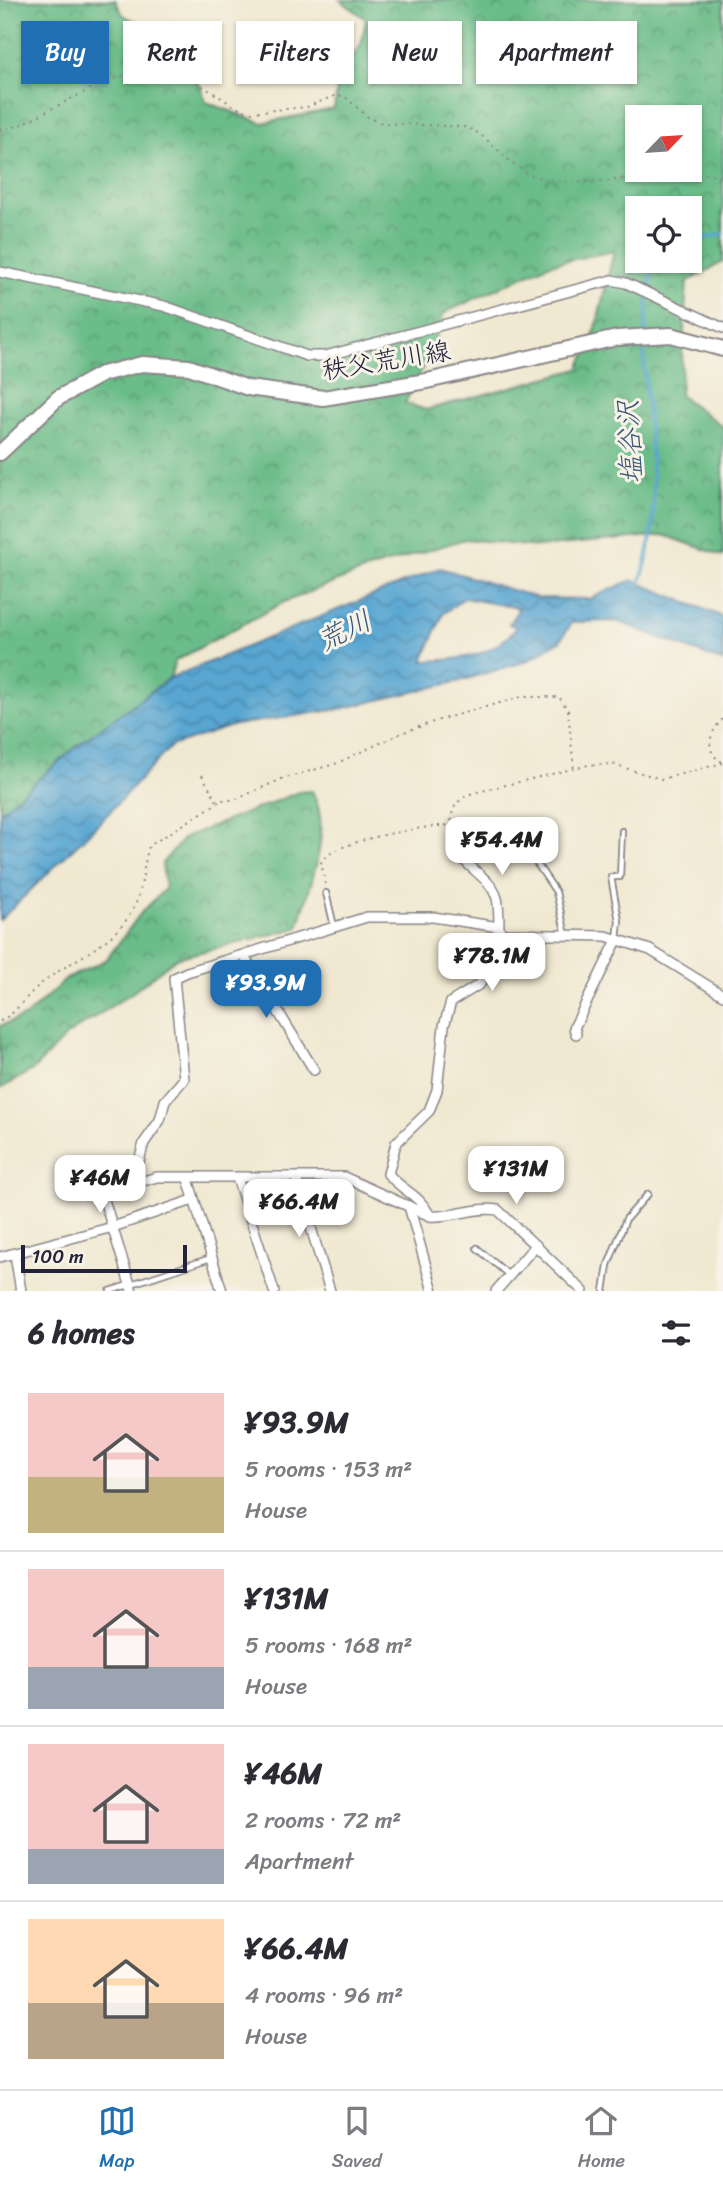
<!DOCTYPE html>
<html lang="en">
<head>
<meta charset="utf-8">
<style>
	body { margin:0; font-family:Sriracha,"Klee One",sans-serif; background:#f7f7f7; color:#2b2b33; height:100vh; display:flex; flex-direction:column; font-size:26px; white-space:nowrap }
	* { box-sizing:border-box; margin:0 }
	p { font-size:23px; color:#7c7c81 }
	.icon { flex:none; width:38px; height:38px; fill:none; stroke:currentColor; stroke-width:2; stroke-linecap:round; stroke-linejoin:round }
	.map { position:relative; height:1291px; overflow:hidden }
	.side { display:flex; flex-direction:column; background:#fff; flex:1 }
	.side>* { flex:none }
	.top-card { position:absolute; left:21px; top:21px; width:682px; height:63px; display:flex; gap:14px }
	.needle { width:46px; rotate:65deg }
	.buttons { position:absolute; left:625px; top:105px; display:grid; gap:14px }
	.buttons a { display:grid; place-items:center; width:77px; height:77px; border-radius:0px; background:#fff; box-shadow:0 2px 5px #0004; font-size:35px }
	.scale { position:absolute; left:21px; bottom:18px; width:166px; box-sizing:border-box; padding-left:7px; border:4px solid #22223b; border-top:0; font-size:19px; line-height:24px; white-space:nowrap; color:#22223b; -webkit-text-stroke:5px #f7f3e8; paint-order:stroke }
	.price { position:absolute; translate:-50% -60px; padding:0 16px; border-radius:14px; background:#fff; color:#222; font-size:23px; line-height:46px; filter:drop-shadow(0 2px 4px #0008) }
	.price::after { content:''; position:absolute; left:50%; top:42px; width:21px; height:16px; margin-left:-10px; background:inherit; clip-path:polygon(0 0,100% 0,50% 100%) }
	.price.current { background:#1f6fb2; color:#fff }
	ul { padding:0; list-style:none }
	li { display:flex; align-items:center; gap:21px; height:175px; padding:0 28px }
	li+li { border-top:2px solid #e1e1e2 }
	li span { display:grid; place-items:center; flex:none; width:196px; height:140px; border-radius:0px; color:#555 }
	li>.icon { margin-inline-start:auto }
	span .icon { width:84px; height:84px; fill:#fffc; stroke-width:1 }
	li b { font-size:30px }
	h2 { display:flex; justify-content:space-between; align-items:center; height:84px; padding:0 28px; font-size:30px }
	.pill { padding:0 24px; border-radius:0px; background:#fff; box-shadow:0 2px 5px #0004; font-size:24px; line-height:63px }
	.pill.current { background:#1f6fb2; color:#fff }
	.dock { display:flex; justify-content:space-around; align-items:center; height:98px; border-top:2px solid #e1e1e2; background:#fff; font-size:19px; color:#7c7c81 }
	.dock a { display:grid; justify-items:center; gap:4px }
	.dock .current { color:#1f6fb2 }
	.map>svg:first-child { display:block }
</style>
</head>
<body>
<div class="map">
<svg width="723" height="1291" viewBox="0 0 723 1291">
	<defs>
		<pattern id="forest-crowns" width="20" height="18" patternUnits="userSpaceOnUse" patternTransform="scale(1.75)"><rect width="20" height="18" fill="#6abc88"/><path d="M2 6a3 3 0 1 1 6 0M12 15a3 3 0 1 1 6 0" fill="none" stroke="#579870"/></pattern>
		<pattern id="water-waves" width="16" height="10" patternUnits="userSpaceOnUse" patternTransform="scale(1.75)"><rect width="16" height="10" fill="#58a6d1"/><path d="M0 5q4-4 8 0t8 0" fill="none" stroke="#4887ab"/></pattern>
	</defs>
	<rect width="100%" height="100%" fill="#f7f3e8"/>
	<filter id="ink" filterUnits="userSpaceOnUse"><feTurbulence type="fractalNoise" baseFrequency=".0143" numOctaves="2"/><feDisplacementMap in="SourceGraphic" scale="14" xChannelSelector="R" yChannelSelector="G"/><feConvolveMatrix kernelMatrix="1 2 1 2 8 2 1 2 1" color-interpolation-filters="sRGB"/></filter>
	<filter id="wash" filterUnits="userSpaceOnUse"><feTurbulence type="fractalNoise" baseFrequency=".00686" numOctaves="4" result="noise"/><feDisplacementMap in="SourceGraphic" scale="28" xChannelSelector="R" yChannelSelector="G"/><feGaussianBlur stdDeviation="1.57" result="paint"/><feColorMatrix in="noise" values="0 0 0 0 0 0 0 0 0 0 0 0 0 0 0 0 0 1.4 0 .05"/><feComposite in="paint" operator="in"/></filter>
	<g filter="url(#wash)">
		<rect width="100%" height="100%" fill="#f0e8d0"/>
		<path fill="url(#forest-crowns)" stroke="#466f62" stroke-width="2" fill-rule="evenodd" d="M 0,0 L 115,0 L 123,15 L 187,49 L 206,102 L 262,123 L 334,109 L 339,76 L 361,44 L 366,19 L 340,0 L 723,0 L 723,262 L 687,282 L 680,395 L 723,427 L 723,556 L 664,535 L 538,547 L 465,539 L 371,568 L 284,602 L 175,661 L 170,678 L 82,742 L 0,812 ZM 637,117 L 690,117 L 690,170 L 637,170 ZM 637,208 L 690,208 L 690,261 L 637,261 ZM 614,251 L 595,331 L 579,369 L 426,410 L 405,403 L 431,352 L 444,313 L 550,264 Z
			M 312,791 C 334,832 309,886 298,928 L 176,958 L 133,992 L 66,1036 L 34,1069 L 0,1089 L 0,1026 L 26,1016 L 66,979 L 106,960 L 141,913 L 165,889 L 162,863 L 185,837 L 299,792 Z"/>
		<path fill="url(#water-waves)" stroke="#3d6486" stroke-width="2" fill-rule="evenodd" d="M 440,568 L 538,598 L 589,599 L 632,580 L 723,617 L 723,662 L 617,621 L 572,622 L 560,641 L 527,661 L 460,681 L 340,709 L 235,725 L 171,746 L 102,820 L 0,920 L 0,812 L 82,742 L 170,678 ZM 464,598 L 519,608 L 509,624 L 517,627 C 493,657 459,660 423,661 L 443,614 Z"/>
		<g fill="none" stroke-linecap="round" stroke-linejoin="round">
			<path stroke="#58a6d1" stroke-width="3.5" d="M 690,241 L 723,234
				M 645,332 L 652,261
				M 639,585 C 669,507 642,420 644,339"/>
		</g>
	</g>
	<g filter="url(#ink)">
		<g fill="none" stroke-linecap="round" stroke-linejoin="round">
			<defs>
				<path id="lane" d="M 535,861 L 556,892 L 566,935
					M 326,893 L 334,926
					M 617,939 L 619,921 L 611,877 L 620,877 L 622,831
					M 477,1248 L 510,1276
					M 110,1291 L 211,1258
					M 604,1291 L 608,1265 L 626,1219 L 648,1194"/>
				<path id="street" d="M 0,272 L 164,306 L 307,356 L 325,356 L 344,351 L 612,280 L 626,283 L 723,328
					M 455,846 C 464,868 490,876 497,898 C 499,907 499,918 499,927
					M 244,956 L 314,1070
					M 576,1034 L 574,1028 L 617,940
					M 237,1178 L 274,1291
					M 296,1178 L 330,1291
					M 188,1179 L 222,1291
					M 102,1193 L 102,1184 L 128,1171 L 139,1161 L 144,1143 L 160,1120 L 165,1101 L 184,1079 L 174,978 L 187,972 L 367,917 L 433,917 L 499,927 L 501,934
					M 409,1206 L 433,1291
					M 429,1214 C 418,1194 404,1192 388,1174 L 396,1143 L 429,1111 L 437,1090 L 444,1026 L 451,1002 L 480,984 L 501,934 L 606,936 L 650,950 L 723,995
					M 15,1255 L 21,1291
					M 0,1257 L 113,1227 L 193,1200
					M 132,1291 L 102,1193 L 157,1177 L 344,1177 L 430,1216 C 453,1218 476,1206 498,1210 L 583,1291
					M 496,1291 L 536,1245"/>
				<path id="primary" d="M 0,453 L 58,398 L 102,374 L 142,364 L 189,367 L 248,388 L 323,398 L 427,381 L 617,338 L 671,335 L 723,349"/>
			</defs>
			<use href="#lane" stroke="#898586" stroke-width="8"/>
			<use href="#street" stroke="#898586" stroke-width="12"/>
			<use href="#primary" stroke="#898586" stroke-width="18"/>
			<path stroke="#898586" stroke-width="2" stroke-dasharray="2 5" stroke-linecap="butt" d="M 0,129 L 18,126 L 100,84 L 138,71 L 173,74 L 194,81 L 241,110 L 252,112 L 307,107 L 334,96 L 344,96 L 369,118 L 382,123 L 465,127 C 494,137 508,170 540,178 C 598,192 662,165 723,176
				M 722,762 C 703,751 710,731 723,719
				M 202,775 L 216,800 L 234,800 L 282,779 L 335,764 L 404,732 L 442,719 L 521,697 L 559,697 L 568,710 L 574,770
				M 453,835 C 449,814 452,801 473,793 L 589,765 L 612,764 L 661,779 L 723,763
				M 325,884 L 321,861 C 340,839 421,827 450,825
				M 0,1021 C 16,1013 23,1000 36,988 C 67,960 117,946 135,905 C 143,888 143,865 149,846 L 219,802"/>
			<use href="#lane" stroke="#fff" stroke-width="4.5"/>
			<use href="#street" stroke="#fff" stroke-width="9"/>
			<use href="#primary" stroke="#fff" stroke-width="14"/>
		</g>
	</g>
	<g text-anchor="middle" stroke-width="6" stroke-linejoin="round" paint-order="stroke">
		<g font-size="26" fill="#22223b" stroke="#f7f3e8">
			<text transform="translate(386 360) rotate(-9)" y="9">秩父荒川線</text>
		</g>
		<g font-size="28" font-style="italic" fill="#385777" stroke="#f7f3e8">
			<text transform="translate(629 442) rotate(-93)" y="10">塩谷沢</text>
			<text transform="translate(344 630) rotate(-26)" y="10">荒川</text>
		</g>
	</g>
</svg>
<div class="buttons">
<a><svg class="needle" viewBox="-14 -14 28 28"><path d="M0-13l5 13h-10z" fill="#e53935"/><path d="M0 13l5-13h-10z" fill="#7c7c81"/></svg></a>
<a><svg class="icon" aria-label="locate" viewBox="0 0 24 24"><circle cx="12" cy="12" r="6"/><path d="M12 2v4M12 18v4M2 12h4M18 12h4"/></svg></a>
</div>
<div class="scale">100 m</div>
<b class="price" style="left:502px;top:877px">¥54.4M</b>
<b class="price" style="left:492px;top:993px">¥78.1M</b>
<b class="price current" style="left:266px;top:1020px">¥93.9M</b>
<b class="price" style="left:516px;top:1206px">¥131M</b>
<b class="price" style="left:100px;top:1215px">¥46M</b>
<b class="price" style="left:299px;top:1239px">¥66.4M</b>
<div class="top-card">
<a class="pill current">Buy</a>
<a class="pill">Rent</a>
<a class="pill">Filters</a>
<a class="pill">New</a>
<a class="pill">Apartment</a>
</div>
</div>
<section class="side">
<h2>6 homes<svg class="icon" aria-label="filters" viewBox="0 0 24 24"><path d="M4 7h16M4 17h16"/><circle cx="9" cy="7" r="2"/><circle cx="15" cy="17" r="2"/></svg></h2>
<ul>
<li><span style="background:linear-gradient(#f6c9c9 60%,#c2b280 0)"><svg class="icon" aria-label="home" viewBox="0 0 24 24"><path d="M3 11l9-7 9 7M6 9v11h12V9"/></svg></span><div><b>¥93.9M</b><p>5 rooms · 153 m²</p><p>House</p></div></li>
<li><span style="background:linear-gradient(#f6c9c9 70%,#9aa5b1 0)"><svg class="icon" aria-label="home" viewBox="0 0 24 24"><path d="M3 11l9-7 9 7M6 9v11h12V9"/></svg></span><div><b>¥131M</b><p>5 rooms · 168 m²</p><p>House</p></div></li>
<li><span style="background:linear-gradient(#f6c9c9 75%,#9aa5b1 0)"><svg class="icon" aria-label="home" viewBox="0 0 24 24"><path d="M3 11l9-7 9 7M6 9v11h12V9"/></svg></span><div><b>¥46M</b><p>2 rooms · 72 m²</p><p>Apartment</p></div></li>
<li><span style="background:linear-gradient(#ffd9b3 60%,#b9a48a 0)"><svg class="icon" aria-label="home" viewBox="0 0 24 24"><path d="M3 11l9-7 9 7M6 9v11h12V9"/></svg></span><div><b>¥66.4M</b><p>4 rooms · 96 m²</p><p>House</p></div></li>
</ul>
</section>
<nav class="dock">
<a class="current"><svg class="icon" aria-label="map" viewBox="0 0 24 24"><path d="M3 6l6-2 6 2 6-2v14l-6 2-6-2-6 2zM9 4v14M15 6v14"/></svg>Map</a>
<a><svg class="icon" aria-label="saved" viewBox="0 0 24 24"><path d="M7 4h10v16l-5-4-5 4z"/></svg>Saved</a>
<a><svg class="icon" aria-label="home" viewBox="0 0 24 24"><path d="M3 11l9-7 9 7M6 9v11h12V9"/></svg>Home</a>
</nav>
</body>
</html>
